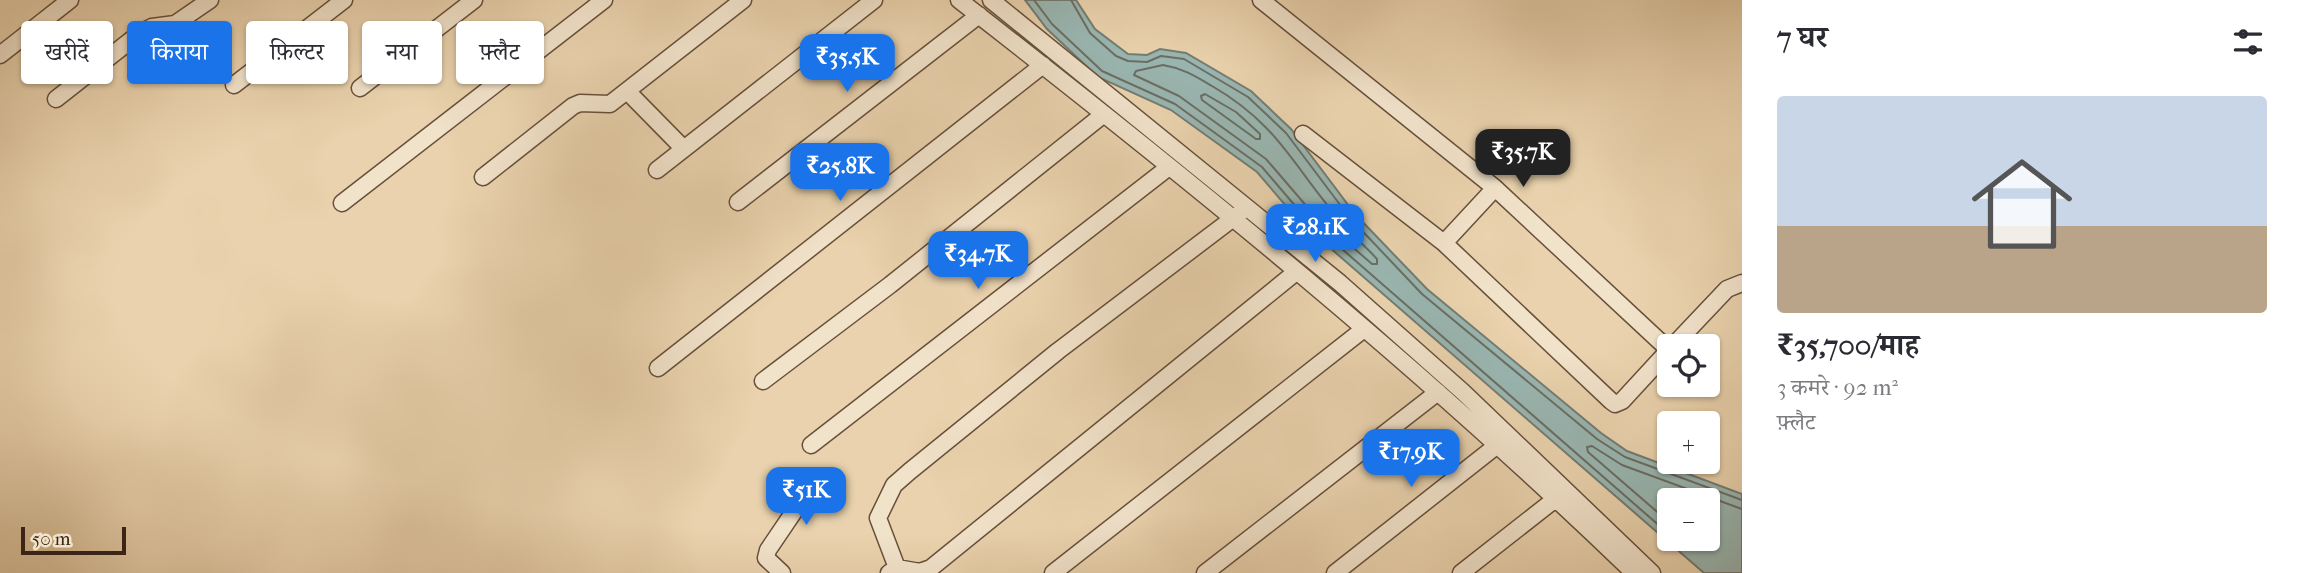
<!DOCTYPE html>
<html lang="hi">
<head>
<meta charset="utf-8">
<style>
	body { margin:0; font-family:"IM FELL French Canon","Noto Serif Devanagari",serif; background:#f7f7f7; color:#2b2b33; height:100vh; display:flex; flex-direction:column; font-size:26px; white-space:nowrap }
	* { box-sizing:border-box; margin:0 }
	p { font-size:23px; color:#7c7c81 }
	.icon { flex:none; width:38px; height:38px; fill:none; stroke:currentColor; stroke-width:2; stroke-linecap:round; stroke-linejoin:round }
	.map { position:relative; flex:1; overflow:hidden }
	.panel { display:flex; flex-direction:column; background:#fff; width:560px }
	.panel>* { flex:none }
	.top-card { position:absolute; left:21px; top:21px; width:665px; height:63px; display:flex; gap:14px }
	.controls { position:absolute; left:1657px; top:334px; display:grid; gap:14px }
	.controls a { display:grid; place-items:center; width:63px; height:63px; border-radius:7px; background:#fff; box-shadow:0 2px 5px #0004; font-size:35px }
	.scale { position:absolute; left:21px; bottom:18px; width:105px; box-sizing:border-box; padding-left:7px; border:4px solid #3c2517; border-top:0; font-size:19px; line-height:24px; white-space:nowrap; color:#3c2517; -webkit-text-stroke:5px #f1e2ca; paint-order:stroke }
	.price { position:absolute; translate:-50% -60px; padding:0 16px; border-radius:14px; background:#1a73e8; color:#fff; font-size:23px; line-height:46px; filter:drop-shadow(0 2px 4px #0008) }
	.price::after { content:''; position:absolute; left:50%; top:42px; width:21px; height:16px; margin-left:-10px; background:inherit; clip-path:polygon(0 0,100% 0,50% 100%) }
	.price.current { background:#222; color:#fff }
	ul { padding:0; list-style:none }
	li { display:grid; align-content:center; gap:14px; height:371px; padding:0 35px }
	li span { display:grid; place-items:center; height:217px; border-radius:7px; color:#555 }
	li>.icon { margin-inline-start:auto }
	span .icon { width:126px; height:126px; fill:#fffc; stroke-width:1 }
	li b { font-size:30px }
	h2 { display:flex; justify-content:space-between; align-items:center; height:84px; padding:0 35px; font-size:30px }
	.pill { padding:0 24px; border-radius:7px; background:#fff; box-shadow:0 2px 5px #0004; font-size:24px; line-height:63px }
	.pill.current { background:#1a73e8; color:#fff }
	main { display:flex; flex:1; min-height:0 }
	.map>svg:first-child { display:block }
</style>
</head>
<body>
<main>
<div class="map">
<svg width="1742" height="573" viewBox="0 0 1742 573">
	<rect width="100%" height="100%" fill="#e9d2ad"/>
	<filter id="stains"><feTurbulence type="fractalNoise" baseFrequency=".00286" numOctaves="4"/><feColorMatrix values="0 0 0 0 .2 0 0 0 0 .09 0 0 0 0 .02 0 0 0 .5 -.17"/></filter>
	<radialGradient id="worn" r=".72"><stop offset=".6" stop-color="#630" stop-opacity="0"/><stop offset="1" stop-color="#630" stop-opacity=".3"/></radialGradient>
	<path fill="#99b6b1" stroke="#747c73" stroke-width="2" fill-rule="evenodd" d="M 1025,0 L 1076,0 L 1095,29 L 1128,54 L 1147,55 L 1160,49 L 1186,53 L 1251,91 L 1291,129 L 1355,214 L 1427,289 L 1601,433 L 1627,451 L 1742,494 L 1742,573 L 1704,573 L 1298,220 L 1257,172 L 1171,110 L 1098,77 L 1047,29 ZM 1670,500 L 1708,500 L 1708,539 L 1670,539 Z"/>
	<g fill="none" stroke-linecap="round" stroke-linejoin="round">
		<path stroke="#6a6e64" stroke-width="2" d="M 1034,0 L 1052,24 L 1102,71 L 1175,104 L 1262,167 L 1303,215 L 1670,535
			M 1071,0 L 1090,33 L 1116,56 L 1128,61 L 1147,62 L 1161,56 L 1184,59 L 1248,97 L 1286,133 L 1350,218 L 1422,294 L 1597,439 L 1625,457 L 1742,500
			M 1163,65 C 1182,68 1195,76 1212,86 C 1281,126 1294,169 1344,225 C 1354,237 1366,247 1377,259 L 1377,264 L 1372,264 L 1309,209 L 1266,159 L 1179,96 L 1134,75 L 1136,71 Z
			M 1205,94 L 1236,112 L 1260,134 L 1260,139 L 1256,139 L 1202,100 L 1201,96 Z
			M 1670,523 L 1588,452 L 1587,447 L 1592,446 L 1622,465 L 1742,509"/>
		<defs>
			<path id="minor" d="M 959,0 C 1192,181 1422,368 1634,573
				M 991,0 L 1340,283 L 1463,392 L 1652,573
				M 1261,0 L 1495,188 L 1669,350 L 1622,401 L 1615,404 L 1611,401 L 1444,243 L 1303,134
				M 0,55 L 70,0
				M 234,85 L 344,0
				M 360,88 L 474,0
				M 627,91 L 684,149
				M 56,99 L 140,33 L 152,27 L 175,24 L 210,0
				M 657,170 L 874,0
				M 483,177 L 573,106 L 580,103 L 610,104 L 743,0
				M 738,202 L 979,15
				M 342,203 L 604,0
				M 1444,243 L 1495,188
				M 1673,346 L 1727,289 L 1742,283
				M 658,368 L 1043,65
				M 763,381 L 890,285 L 1104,114
				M 811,445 L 1169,167
				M 897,568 L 878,518 L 894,485 L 910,471 L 1058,351 L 1240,213
				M 782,573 L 766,558 L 768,550 L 816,479
				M 889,573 L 897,568 L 920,572 L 931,568 L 1296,272
				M 1053,573 L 1364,329
				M 1205,573 L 1438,392
				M 1335,573 L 1505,439
				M 1461,573 L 1563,493"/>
		</defs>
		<use href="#minor" stroke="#67503c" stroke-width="19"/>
		<use href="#minor" stroke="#f1e2ca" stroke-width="16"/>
	</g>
	<rect width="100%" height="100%" filter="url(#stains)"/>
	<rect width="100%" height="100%" fill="url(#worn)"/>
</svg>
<div class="controls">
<a><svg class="icon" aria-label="locate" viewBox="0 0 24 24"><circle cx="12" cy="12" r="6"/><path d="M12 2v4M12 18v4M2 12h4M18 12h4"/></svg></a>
<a>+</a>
<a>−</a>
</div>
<div class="scale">50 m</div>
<b class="price" style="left:847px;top:94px">₹35.5K</b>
<b class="price current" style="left:1523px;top:189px">₹35.7K</b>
<b class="price" style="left:840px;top:203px">₹25.8K</b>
<b class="price" style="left:1315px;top:264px">₹28.1K</b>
<b class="price" style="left:978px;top:291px">₹34.7K</b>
<b class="price" style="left:1411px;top:489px">₹17.9K</b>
<b class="price" style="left:806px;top:527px">₹51K</b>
<div class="top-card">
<a class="pill">खरीदें</a>
<a class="pill current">किराया</a>
<a class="pill">फ़िल्टर</a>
<a class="pill">नया</a>
<a class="pill">फ़्लैट</a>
</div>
</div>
<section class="panel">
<h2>7 घर<svg class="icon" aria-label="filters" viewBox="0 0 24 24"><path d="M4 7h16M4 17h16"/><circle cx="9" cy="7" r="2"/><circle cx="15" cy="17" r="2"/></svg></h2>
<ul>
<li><span style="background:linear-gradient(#c9d6e8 60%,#b9a48a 0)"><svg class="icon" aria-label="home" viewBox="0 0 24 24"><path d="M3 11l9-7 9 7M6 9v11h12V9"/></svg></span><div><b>₹35,700/माह</b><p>3 कमरे · 92 m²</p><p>फ़्लैट</p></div></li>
</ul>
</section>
</main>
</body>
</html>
